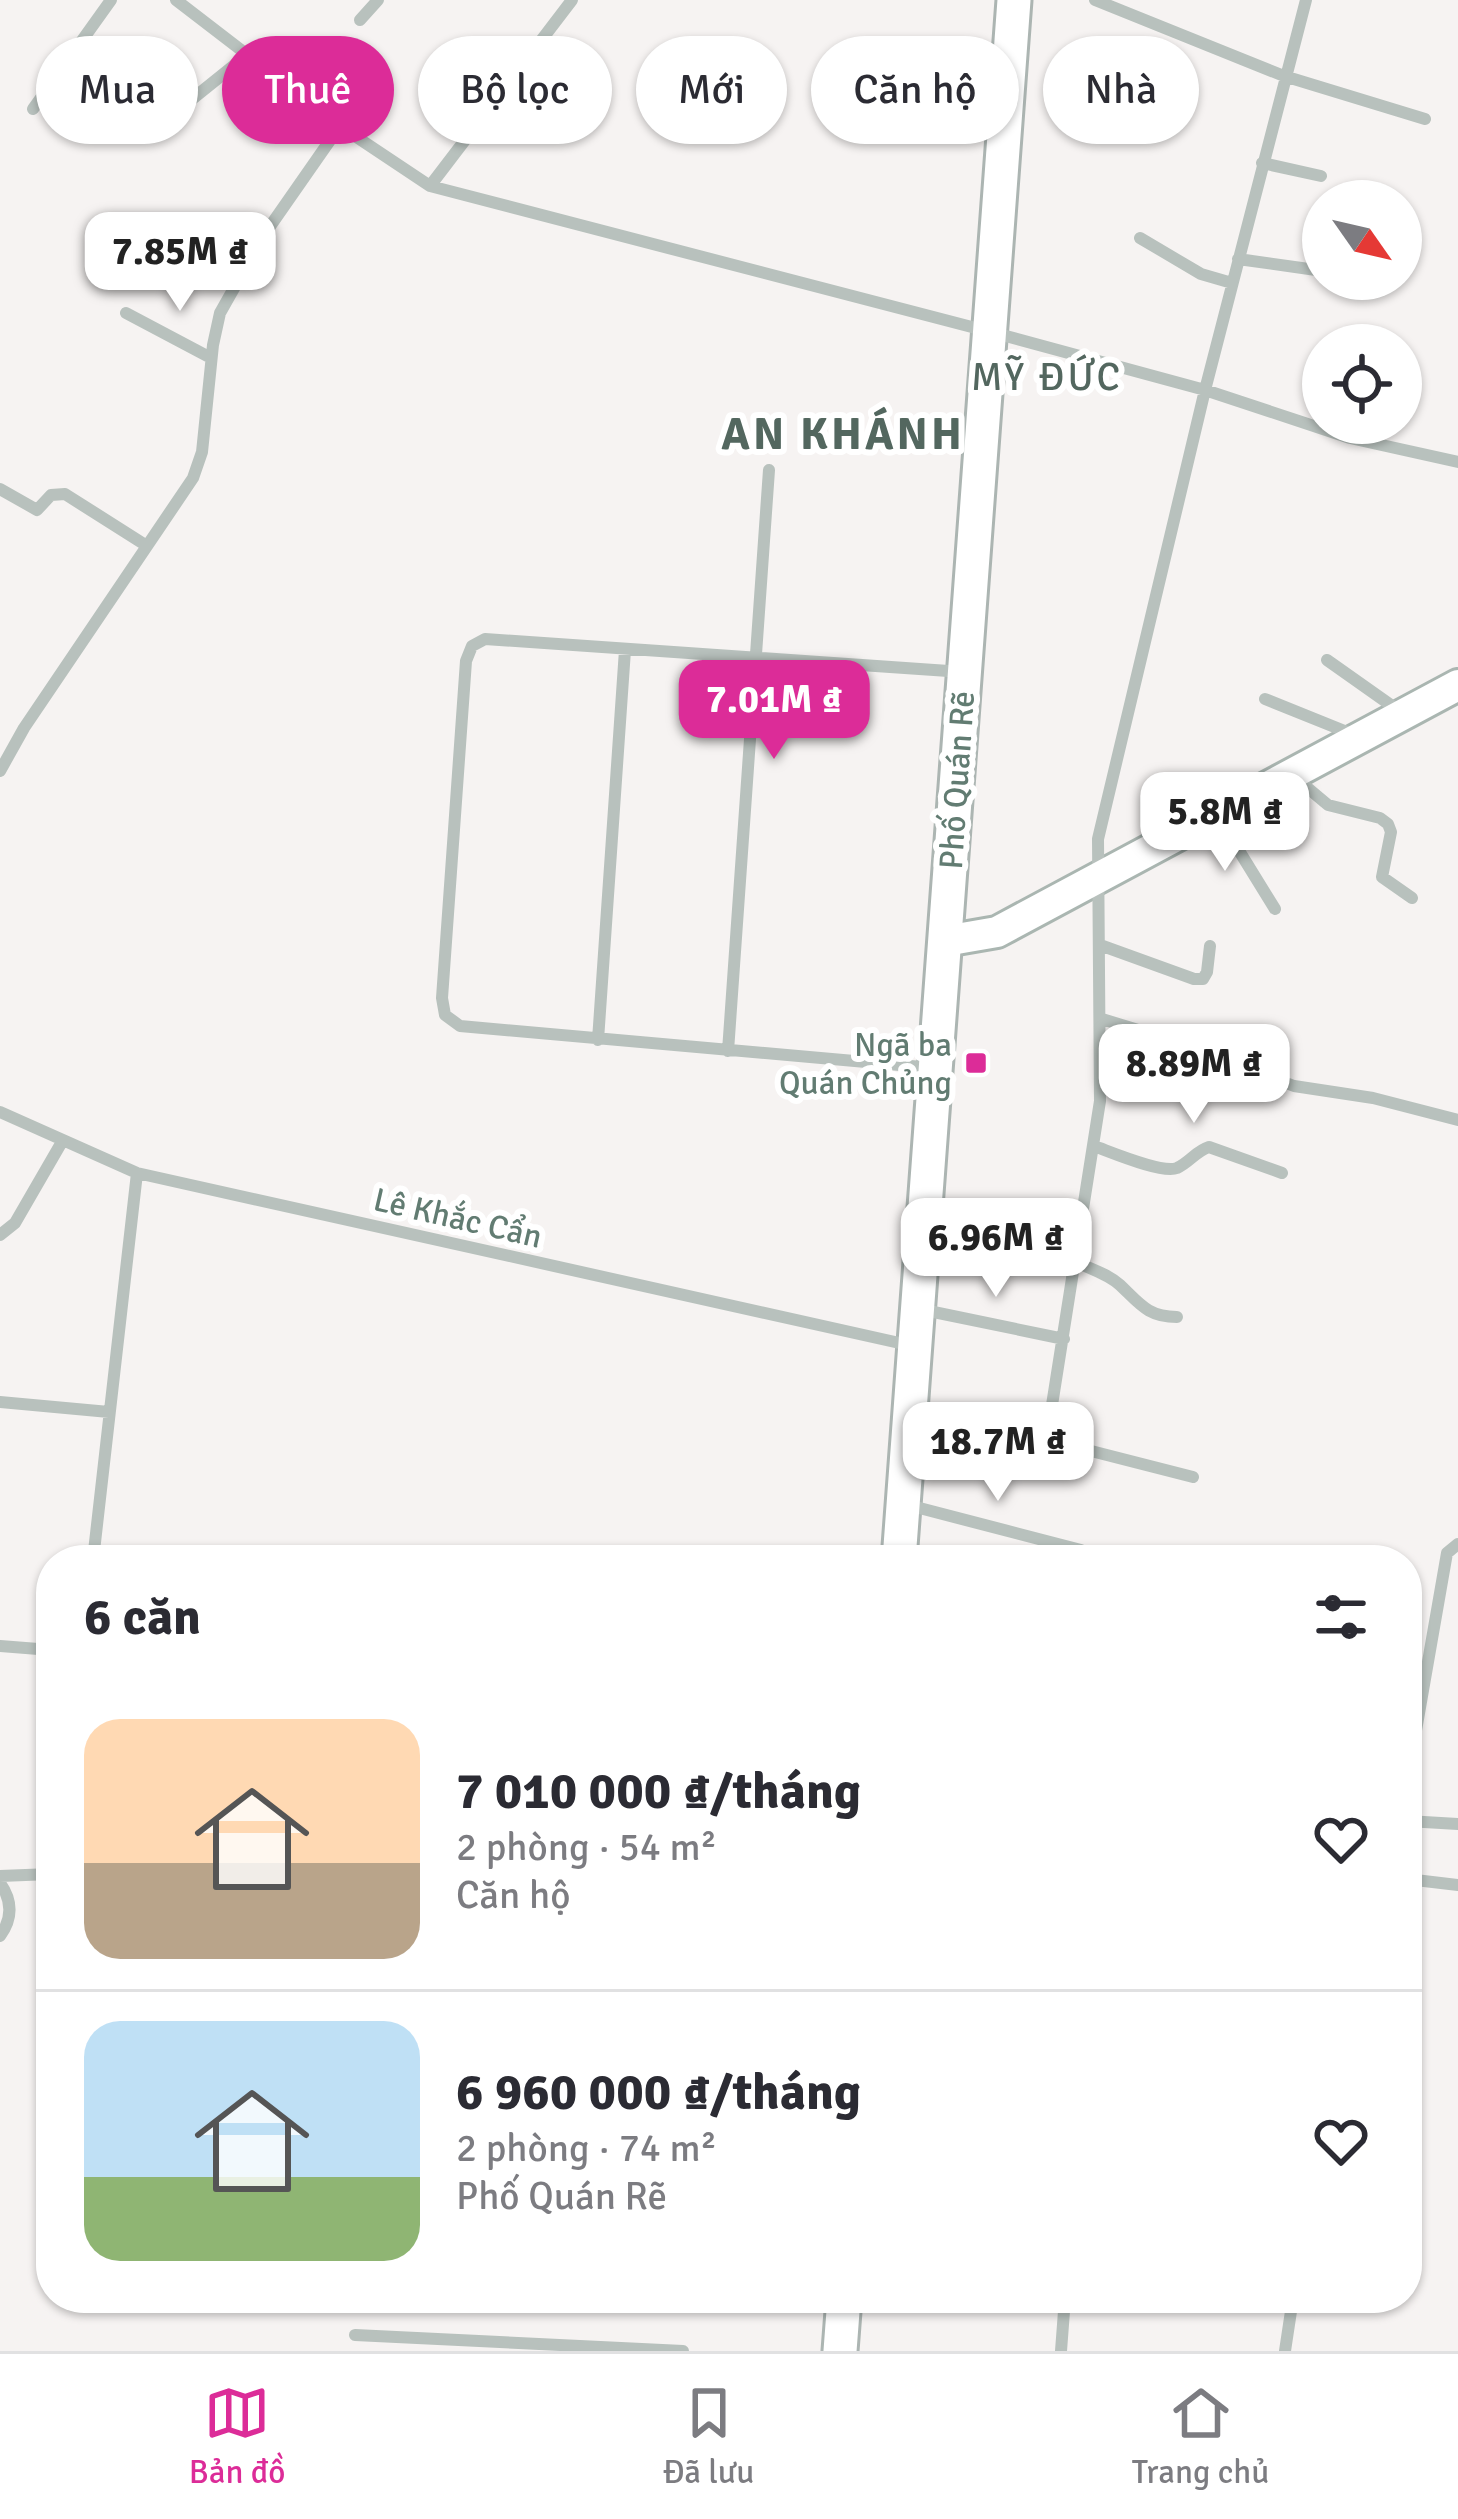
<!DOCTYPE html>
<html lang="vi">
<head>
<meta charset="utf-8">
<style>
	body { margin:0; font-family:Signika,sans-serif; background:#f7f7f7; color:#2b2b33; height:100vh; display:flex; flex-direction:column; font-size:45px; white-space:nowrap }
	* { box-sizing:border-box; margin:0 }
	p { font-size:39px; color:#7c7c81 }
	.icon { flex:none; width:66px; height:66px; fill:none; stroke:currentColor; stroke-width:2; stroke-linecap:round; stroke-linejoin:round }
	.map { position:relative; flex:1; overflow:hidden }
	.panel { position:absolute; left:36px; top:1545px; width:1386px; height:768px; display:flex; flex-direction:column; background:#fff; border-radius:48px; box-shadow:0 3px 9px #0004 }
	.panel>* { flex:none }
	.hud { position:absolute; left:36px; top:36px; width:1386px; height:108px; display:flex; gap:24px }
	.needle { width:78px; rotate:124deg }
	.tools { position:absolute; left:1302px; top:180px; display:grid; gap:24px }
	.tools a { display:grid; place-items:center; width:120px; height:120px; border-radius:50%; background:#fff; box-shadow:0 3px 9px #0004; font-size:60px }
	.price { position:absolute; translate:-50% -102px; padding:0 27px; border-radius:24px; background:#fff; color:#222; font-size:39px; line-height:78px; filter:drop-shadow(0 3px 6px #0008) }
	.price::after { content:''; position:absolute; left:50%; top:72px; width:36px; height:27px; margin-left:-18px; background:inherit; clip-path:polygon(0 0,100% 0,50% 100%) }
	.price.on { background:#dc2c98; color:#fff }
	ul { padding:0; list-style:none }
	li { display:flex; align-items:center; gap:36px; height:300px; padding:0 48px }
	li+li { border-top:3px solid #e1e1e2 }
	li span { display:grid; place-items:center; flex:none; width:336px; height:240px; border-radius:36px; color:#555 }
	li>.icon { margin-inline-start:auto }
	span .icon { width:144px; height:144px; fill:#fffc; stroke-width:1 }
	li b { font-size:51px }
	h2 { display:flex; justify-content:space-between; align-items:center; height:144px; padding:0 48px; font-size:51px }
	.tag { padding:0 42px; border-radius:54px; background:#fff; box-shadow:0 3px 9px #0004; font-size:42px; line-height:108px }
	.tag.on { background:#dc2c98; color:#fff }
	.menu { display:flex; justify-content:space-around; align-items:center; height:168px; border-top:3px solid #e1e1e2; background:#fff; font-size:33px; color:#7c7c81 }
	.menu a { display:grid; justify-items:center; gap:6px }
	.menu .on { color:#dc2c98 }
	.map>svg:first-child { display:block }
</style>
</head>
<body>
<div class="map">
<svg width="1458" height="2351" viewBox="0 0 1458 2351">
	<rect width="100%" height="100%" fill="#f6f3f2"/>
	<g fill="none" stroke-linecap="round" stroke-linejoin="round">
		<defs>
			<path id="secondary" d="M 945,941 L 997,932 L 1458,685"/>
			<path id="primary" d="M 899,1560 L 1014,0
				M 840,2351 L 844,2298"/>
		</defs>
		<use href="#secondary" stroke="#aab6b1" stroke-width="36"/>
		<use href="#primary" stroke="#acb5b2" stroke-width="39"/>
		<path stroke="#b8c1bd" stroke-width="12" d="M 176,0 L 340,126 L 430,186 L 991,332 L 1205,390 L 1350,438 L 1458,462
			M 1095,0 L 1284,76 L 1425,119
			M 360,20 L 378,0
			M 33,109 L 111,0
			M 155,129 L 247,55
			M 1262,163 L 1321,176
			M 430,186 L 572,0
			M 1140,238 L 1201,274 L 1232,283
			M 1238,259 L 1323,271
			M 126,313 L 211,358
			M 0,489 L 37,510 L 51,495 L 65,494 L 147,546
			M 1327,660 L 1402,713
			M 1265,699 L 1352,734
			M 0,771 L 24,728 L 193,478 L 202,452 L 213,345 L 220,313 L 264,235 L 340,126
			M 1291,774 L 1328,805 L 1380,818 L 1388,824 L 1391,832 L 1382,877 L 1412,898
			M 1217,815 L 1275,909
			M 1100,945 L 1194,979 L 1203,979 L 1207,972 L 1210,946
			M 1102,1019 L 1184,1044 L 1294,1086 L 1373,1098 L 1458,1120
			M 598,1040 L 625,650
			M 728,1051 L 769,470
			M 933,1068 L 460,1026 L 445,1015 L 442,998 L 466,661 L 472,646 L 485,639 L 963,672
			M 0,1112 L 137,1173 L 913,1346
			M 1094,1146 C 1111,1152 1162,1174 1177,1168 C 1190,1162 1196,1151 1209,1147 L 1282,1173
			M 0,1235 L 15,1223 L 63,1140
			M 1076,1262 C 1091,1269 1108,1274 1120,1285 C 1140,1304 1148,1317 1177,1317
			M 919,1309 L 1064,1339
			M 0,1402 L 109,1412
			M 1193,1477 L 1052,1441 L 1049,1424 L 1100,1101 L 1098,839 L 1205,390 L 1306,0
			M 908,1505 L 1081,1550
			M 93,1560 L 137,1173
			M 0,1646 L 51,1650
			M 1407,1782 L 1447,1553 L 1458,1544
			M 1407,1821 L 1458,1824
			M 0,1876 L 51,1874
			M 1407,1879 L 1458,1885
			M 0,1883 C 12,1900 13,1918 0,1936
			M 355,2335 L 683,2351
			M 1061,2351 L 1065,2298
			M 1285,2351 L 1293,2298"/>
		<use href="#secondary" stroke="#fff" stroke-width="30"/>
		<use href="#primary" stroke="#fff" stroke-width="33"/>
	</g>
	<rect fill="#dc2c98" stroke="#fff" stroke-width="4.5" x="964" y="1051" width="24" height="24" rx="6"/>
	<g text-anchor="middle" stroke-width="12" stroke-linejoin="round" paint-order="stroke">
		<g font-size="33" fill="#627c72" stroke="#fff">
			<text transform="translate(956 780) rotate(-86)" y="12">Phố Quán Rẽ</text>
			<text transform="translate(458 1217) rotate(13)" y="12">Lê Khắc Cẩn</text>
		</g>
		<g font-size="33" fill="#627c72" stroke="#fff" text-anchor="end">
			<text x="952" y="1056">Ngã ba<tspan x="952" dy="38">Quán Chủng</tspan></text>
		</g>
		<g font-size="39" letter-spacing="3" fill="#53675f" stroke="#fff">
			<text x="1047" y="390">MỸ ĐỨC</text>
		</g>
		<g font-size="45" font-weight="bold" letter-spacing="3" fill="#53675f" stroke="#fff">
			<text x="843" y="449">AN KHÁNH</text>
		</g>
	</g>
</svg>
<div class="tools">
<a><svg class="needle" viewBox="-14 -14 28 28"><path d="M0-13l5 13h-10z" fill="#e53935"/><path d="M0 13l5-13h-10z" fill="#7c7c81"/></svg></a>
<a><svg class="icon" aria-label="locate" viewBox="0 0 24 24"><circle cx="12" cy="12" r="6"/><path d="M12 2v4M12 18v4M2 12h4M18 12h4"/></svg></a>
</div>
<b class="price" style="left:180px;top:314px">7.85M ₫</b>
<b class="price on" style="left:774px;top:762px">7.01M ₫</b>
<b class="price" style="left:1225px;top:874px">5.8M ₫</b>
<b class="price" style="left:1194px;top:1126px">8.89M ₫</b>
<b class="price" style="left:996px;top:1300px">6.96M ₫</b>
<b class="price" style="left:998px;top:1504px">18.7M ₫</b>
<div class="hud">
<a class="tag">Mua</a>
<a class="tag on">Thuê</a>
<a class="tag">Bộ lọc</a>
<a class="tag">Mới</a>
<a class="tag">Căn hộ</a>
<a class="tag">Nhà</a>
</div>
<section class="panel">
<h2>6 căn<svg class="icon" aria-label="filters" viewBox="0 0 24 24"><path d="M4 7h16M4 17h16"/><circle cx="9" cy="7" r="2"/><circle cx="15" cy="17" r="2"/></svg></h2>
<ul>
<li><span style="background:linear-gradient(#ffd9b3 60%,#b9a48a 0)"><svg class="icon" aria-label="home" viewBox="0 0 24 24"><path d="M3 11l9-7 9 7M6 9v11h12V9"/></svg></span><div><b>7 010 000 ₫/tháng</b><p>2 phòng · 54 m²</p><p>Căn hộ</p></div><svg class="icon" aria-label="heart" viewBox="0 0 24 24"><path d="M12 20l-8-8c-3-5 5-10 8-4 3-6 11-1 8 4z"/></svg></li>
<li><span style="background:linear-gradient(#bfe0f5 65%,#8fb573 0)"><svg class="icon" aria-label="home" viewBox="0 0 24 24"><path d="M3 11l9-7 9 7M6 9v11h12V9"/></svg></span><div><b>6 960 000 ₫/tháng</b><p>2 phòng · 74 m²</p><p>Phố Quán Rẽ</p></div><svg class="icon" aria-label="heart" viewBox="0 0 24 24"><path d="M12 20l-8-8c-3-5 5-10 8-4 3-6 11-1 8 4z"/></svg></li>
</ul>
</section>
</div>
<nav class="menu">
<a class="on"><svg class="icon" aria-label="map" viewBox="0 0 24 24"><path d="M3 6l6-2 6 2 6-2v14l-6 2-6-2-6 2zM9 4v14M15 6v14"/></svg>Bản đồ</a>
<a><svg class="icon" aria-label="saved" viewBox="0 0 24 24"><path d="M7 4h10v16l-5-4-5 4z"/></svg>Đã lưu</a>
<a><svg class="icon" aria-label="home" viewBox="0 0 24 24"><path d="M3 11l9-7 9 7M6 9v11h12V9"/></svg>Trang chủ</a>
</nav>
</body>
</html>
